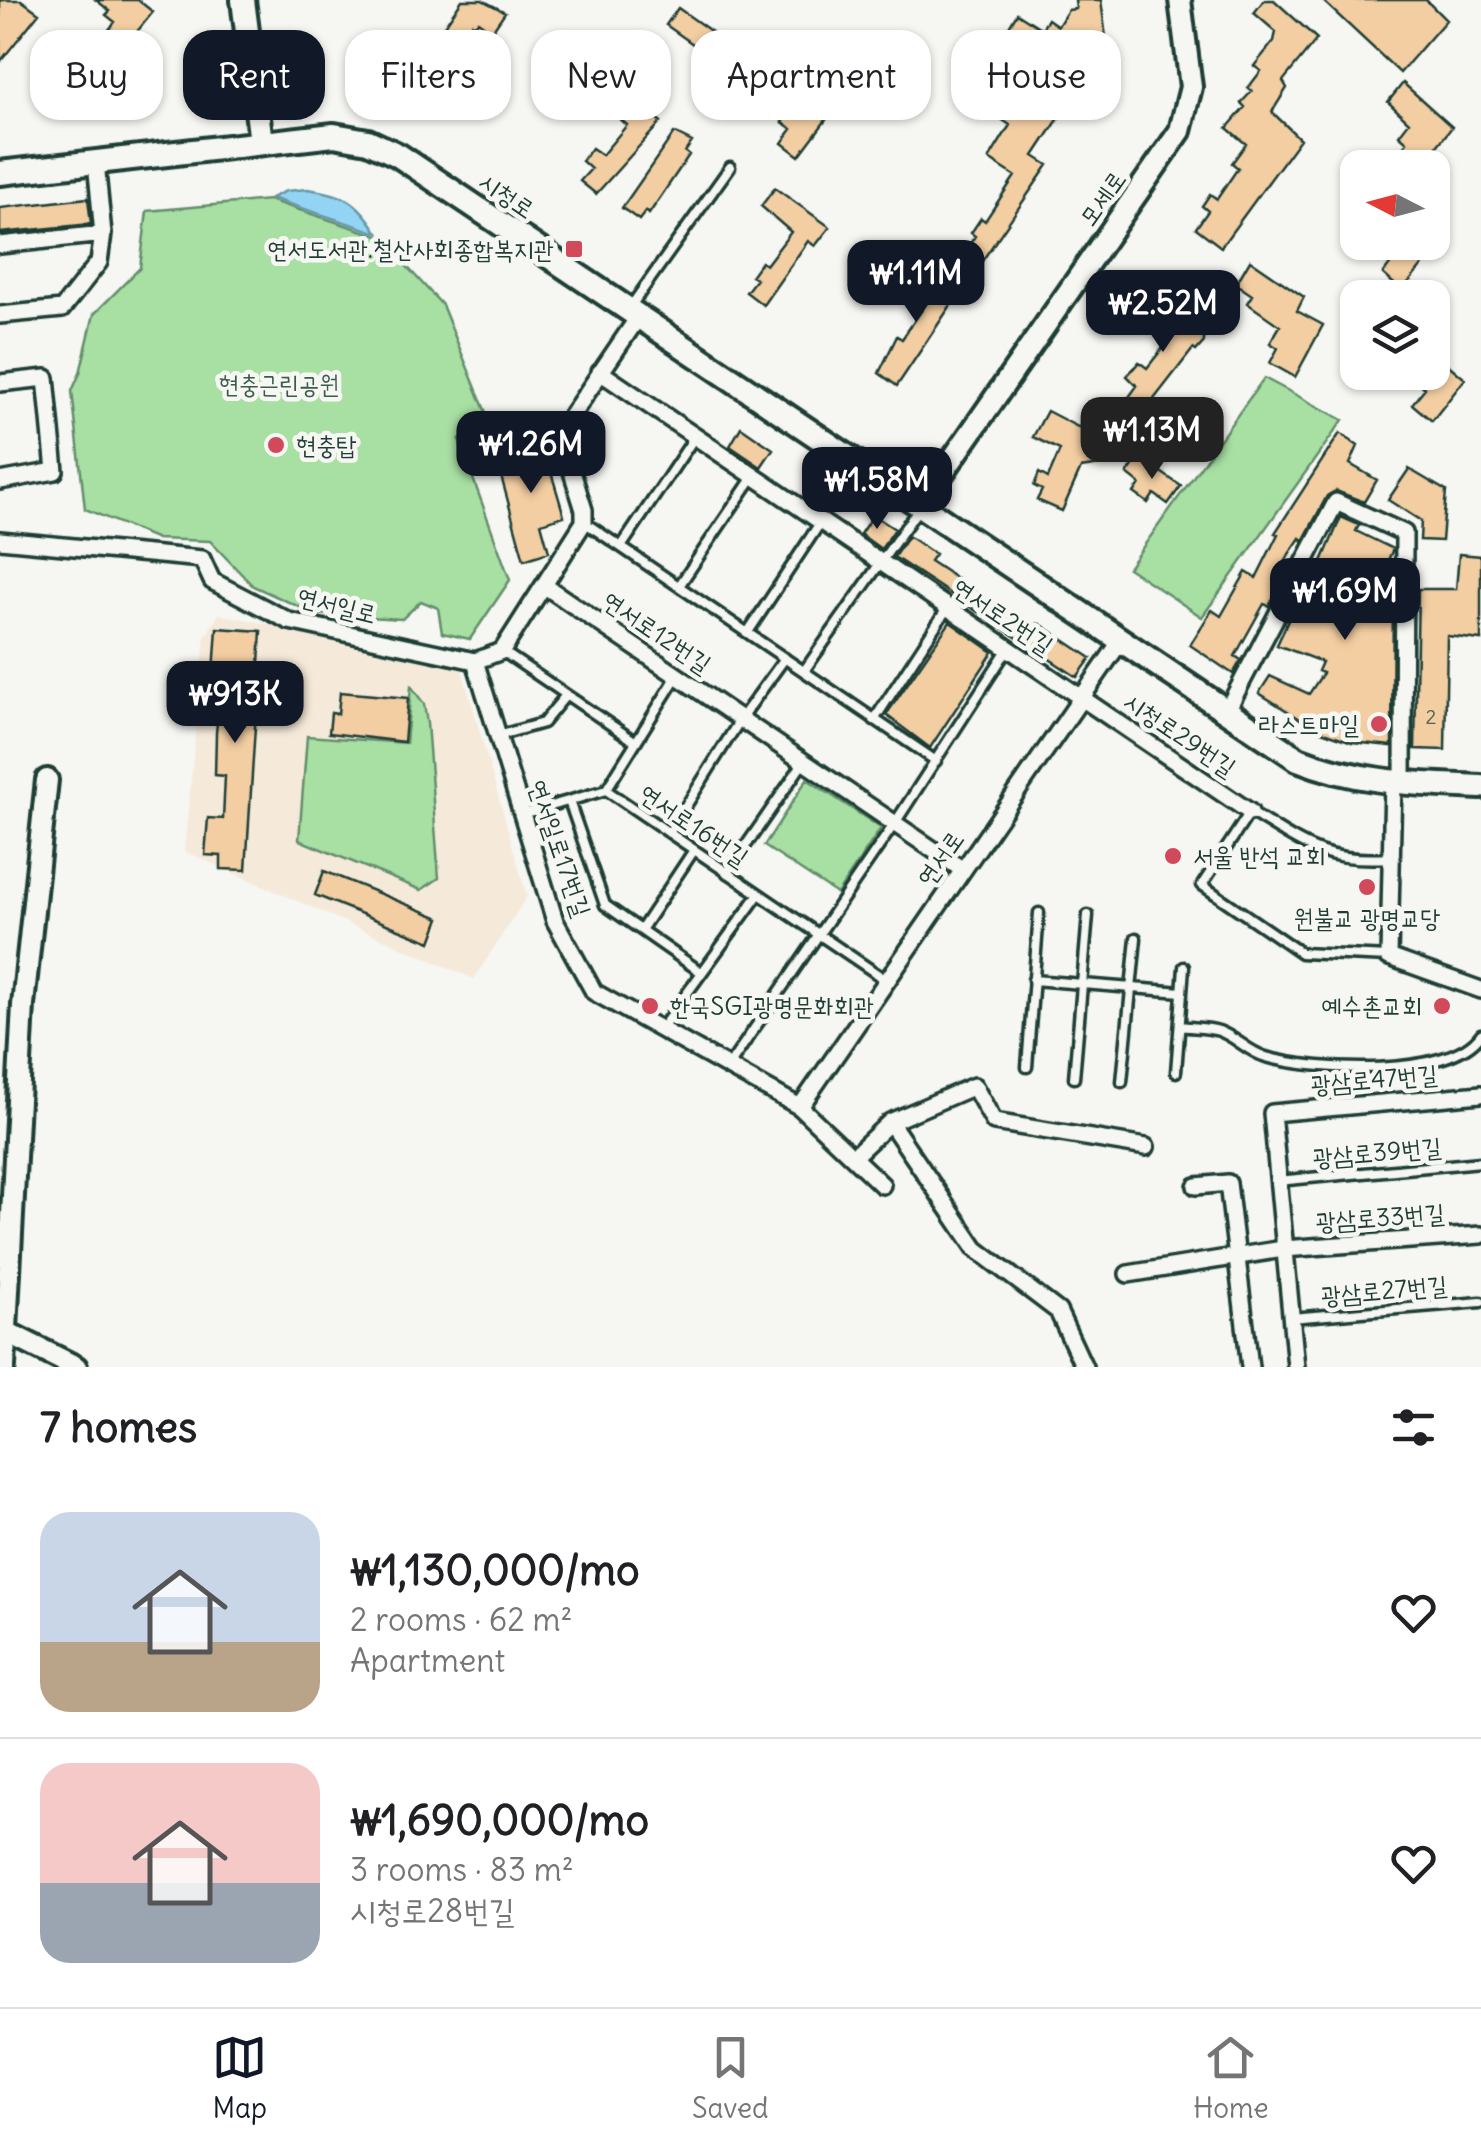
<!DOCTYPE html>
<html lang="en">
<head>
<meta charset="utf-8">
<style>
	body { margin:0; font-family:Delius,"Poor Story",sans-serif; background:#f2f2f2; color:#202124; height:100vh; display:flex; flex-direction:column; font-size:38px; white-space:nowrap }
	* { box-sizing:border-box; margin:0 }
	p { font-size:32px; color:#757577 }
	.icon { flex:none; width:55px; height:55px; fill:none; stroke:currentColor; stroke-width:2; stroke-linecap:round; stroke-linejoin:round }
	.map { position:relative; height:1367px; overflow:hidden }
	.side { display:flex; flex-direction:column; background:#fff; flex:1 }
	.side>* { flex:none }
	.top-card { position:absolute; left:30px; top:30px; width:1422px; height:90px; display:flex; gap:20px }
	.needle { width:65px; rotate:276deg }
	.fabs { position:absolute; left:1340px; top:150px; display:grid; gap:20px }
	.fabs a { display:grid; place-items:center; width:110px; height:110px; border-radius:20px; background:#fff; box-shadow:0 2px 8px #0004; font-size:50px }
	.price { position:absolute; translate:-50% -85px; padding:0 22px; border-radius:20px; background:#111827; color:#fff; font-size:32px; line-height:65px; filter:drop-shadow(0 2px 5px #0008) }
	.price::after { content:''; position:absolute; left:50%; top:60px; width:30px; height:22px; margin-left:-15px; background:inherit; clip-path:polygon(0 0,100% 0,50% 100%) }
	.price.selected { background:#222; color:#fff }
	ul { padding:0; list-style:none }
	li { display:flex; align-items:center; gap:30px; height:250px; padding:0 40px }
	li+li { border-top:2px solid #e0e0e0 }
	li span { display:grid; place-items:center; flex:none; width:280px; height:200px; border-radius:30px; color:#555 }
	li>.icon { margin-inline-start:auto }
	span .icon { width:120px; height:120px; fill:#fffc; stroke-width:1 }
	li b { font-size:42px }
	h2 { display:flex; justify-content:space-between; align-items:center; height:120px; padding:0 40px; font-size:42px }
	.tag { padding:0 35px; border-radius:30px; background:#fff; box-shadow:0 2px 8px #0004; font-size:35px; line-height:90px }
	.tag.selected { background:#111827; color:#fff }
	.menu { display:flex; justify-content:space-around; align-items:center; height:140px; border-top:2px solid #e0e0e0; background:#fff; font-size:28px; color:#757577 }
	.menu a { display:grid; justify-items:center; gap:5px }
	.menu .selected { color:#111827 }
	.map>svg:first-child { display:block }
</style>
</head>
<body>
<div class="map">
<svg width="1481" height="1367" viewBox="0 0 1481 1367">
	<rect width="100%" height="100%" fill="#f6f6f2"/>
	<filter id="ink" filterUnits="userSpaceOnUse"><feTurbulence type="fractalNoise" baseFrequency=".01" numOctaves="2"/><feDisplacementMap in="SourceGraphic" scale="20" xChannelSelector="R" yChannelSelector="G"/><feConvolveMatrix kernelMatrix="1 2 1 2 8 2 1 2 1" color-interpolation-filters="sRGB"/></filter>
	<g filter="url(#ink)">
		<path fill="#f5eada" d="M 219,614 L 460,663 L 527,896 L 474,979 L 184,851 L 205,637 Z"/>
		<path fill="#a8dfa3" stroke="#648e6c" stroke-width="2.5" d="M 269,200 L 379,236 L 442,305 L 489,420 L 459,440 L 510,580 L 470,639 L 442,633 L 438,608 L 421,601 L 402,619 L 315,614 L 253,586 L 210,541 L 157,539 L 85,509 L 72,391 L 80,373 L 94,314 L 140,268 L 147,211 Z
			M 1264,378 L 1343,420 L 1202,617 L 1128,568 Z
			M 411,686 L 424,704 L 427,723 L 439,878 L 421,890 L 299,840 L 307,736 L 406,743 Z
			M 807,779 L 881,828 L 837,894 L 764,846 Z"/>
		<path fill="#93d4f4" stroke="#6598a7" stroke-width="2.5" d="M 308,189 C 347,195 357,200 378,233 L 271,198 L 286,191 Z"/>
		<path fill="#f3cea3" stroke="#1f3d34" stroke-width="2.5" d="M 0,0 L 21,0 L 39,13 L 0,62 Z
			M 96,0 L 138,0 L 153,12 L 118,55 L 100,41 L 115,22 L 106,15 L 110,11 Z
			M 462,0 L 482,0 L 505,12 L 492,31 L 478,21 L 476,25 L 472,23 L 454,50 L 436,38 Z
			M 1075,0 L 1101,0 L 1107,45 L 1034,156 L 1048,165 L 980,264 L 964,253 L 975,236 L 971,233 L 981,218 L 985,221 L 1015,176 L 989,159 L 1010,125 L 988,110 L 998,96 L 988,90 L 997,76 L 1007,82 L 1029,42 L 1008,28 L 1017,13 L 1042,29 L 1048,19 L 1058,26 L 1068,10 L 1076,9 Z
			M 1264,0 L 1274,0 L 1317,39 L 1283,81 L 1287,88 L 1272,112 L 1300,139 L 1221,247 L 1196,228 L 1208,211 L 1202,206 L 1210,194 L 1217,199 L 1238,168 L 1232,163 L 1246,144 L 1227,128 L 1245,107 L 1241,103 L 1252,91 L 1248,88 L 1261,71 L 1254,66 L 1274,41 L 1276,32 L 1254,13 Z
			M 1322,0 L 1426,0 L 1446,20 L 1400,73 Z
			M 678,8 L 712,32 L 700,49 L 666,25 Z
			M 815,38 L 864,69 L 799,156 L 782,143 L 792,129 L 782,122 L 795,105 L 800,109 L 826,73 L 802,56 Z
			M 589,62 L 661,122 L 596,194 L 580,181 L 591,169 L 582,161 L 592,148 L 602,155 L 627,125 L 607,108 L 601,115 L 586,103 L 594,94 L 575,79 Z
			M 1403,83 L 1452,127 L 1420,168 L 1397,168 L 1391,162 L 1407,142 L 1399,135 L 1409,122 L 1388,102 Z
			M 674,133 L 692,142 L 685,152 L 689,155 L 649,214 L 646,211 L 639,220 L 622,208 Z
			M 775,188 L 830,227 L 815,246 L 808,241 L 763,305 L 746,292 L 756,279 L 751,276 L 761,262 L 766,265 L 791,232 L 761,206 Z
			M 88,198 L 91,224 L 0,233 L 0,208 Z
			M 1390,242 L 1441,242 L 1402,291 L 1383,274 L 1400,251 Z
			M 1250,260 L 1304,297 L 1297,311 L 1323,325 L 1295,377 L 1270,363 L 1278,348 L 1270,343 L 1280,326 L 1247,303 L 1252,295 L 1236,284 Z
			M 909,264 L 955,299 L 897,386 L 879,373 L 897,336 L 902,339 L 928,301 L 898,281 Z
			M 1165,291 L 1185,318 L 1204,333 L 1204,342 L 1196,351 L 1193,349 L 1137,421 L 1121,408 L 1137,386 L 1127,376 L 1139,362 L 1147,368 L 1166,344 L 1154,330 L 1160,326 L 1150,315 L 1148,304 Z
			M 1432,351 L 1465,379 L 1432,421 L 1412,404 L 1425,388 L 1417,381 L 1423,372 L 1432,372 Z
			M 1047,411 L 1078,427 L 1107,423 L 1113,463 L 1081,468 L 1062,511 L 1037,500 L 1042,490 L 1034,486 L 1039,473 L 1048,478 L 1060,450 L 1033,437 Z
			M 741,427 L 773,449 L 761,467 L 730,446 Z
			M 1340,433 L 1358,446 L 1350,464 L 1377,480 L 1364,502 L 1336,491 L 1327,496 L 1303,541 L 1300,538 L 1289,554 L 1283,567 L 1288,570 L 1269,606 L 1264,604 L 1235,656 L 1241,660 L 1233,674 L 1190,645 L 1212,610 L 1221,616 L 1246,572 L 1256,578 L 1278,534 L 1275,533 Z
			M 541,438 L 564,516 L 541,523 L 549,552 L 524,560 L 501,476 L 513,473 L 507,449 Z
			M 1139,457 L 1181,486 L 1168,504 L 1154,494 L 1148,503 L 1134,493 L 1140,484 L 1127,474 Z
			M 1409,469 L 1446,491 L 1442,541 L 1420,540 L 1421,521 L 1388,500 Z
			M 873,515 L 895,529 L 881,549 L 860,534 Z
			M 1341,517 L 1359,525 L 1356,531 L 1393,549 L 1377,585 L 1393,586 L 1392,746 L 1352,742 L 1316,729 L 1259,693 L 1270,676 L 1309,694 L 1323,673 L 1318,671 L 1322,662 L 1277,645 L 1295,605 L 1302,608 Z
			M 908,536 L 935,554 L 930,561 L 1026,624 L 1040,624 L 1091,658 L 1077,677 L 894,557 Z
			M 1459,554 L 1481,556 L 1481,640 L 1447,636 L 1445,750 L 1415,749 L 1418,589 L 1456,589 Z
			M 950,622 L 993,652 L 930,748 L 886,715 Z
			M 217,628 L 261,631 L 246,870 L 221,869 L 221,856 L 205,855 L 208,818 L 223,819 L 225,776 L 215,775 L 216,733 L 218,712 L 229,713 L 232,673 L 214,672 Z
			M 340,692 L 408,698 L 404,742 L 329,733 L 331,713 L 338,714 Z
			M 324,871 L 440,918 L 431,942 L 315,895 Z"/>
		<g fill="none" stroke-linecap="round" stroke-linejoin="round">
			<defs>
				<path id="service" d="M 631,306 L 730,167
					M 584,522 L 936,761
					M 621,547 L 696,435
					M 679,586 L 755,474
					M 748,632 L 822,520
					M 502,651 L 636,742
					M 804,671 L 919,508
					M 874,720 L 946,610
					M 497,736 L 543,723 L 566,695
					M 606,790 L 886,980
					M 569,801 L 605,905 L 701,972
					M 523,814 L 606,790 L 677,676
					M 669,833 L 740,720 L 785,658
					M 727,873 L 803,763
					M 641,930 L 694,850
					M 1389,957 L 1301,953 L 1202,885 L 1250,812 C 1306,846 1321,862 1389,858
					M 1033,980 L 1182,992
					M 1180,1026 C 1193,1028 1207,1027 1219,1031 C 1236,1037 1248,1052 1266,1057 C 1314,1071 1450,1079 1481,1034
					M 661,1029 L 759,894
					M 728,1067 L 895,823 L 1007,650
					M 1027,1067 L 1039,913
					M 1176,1072 L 1184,967
					M 1074,1078 L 1088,915
					M 1122,1082 L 1136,938
					M 1277,1181 L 1481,1162
					M 1291,1318 L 1481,1302"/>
				<path id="minor" d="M 0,245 L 103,234
					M 0,315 L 62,309 L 99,262 L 103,234 L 96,162
					M 600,372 L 1250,812
					M 0,383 L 46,378 L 55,471 L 0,481
					M 0,540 L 202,559 L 212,581 L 289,621 L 475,661 L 502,651 L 584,522 L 584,510 L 562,440 L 565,425 L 639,316
					M 545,586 L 963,870
					M 475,661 L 555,921 L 594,992 L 800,1107 L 882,1185
					M 1226,712 L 1336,502 L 1404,533 L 1403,783
					M 1393,782 L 1389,957 L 1481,990
					M 800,1107 L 1122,639
					M 890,1122 L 976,1249 L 1058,1311 L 1084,1367
					M 853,1157 L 890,1122 L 974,1086 L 994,1122 L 1146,1147
					M 1196,1186 L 1228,1183 L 1250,1367
					M 1128,1274 L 1283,1249 L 1481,1235
					M 1296,1367 L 1272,1113 L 1481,1094"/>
				<path id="tertiary" d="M 922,503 L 1180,131 L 1191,87 L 1180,0
					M 0,1329 L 76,1367
					M 4,1367 L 23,1005 L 47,780"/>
				<path id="secondary" d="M 243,0 L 261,142
					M 0,173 L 334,135 L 368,141 L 398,155 L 1298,759 C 1357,783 1418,784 1481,787"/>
			</defs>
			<use href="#service" stroke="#1f3d34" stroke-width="15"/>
			<use href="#minor" stroke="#1f3d34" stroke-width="22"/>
			<use href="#tertiary" stroke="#1f3d34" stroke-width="28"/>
			<use href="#secondary" stroke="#1f3d34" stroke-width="30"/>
			<use href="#service" stroke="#f6f6f2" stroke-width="8"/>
			<use href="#minor" stroke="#f6f6f2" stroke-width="15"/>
			<use href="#tertiary" stroke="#f6f6f2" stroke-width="20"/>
			<use href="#secondary" stroke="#f6f6f2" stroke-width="22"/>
		</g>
	</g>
	<g fill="#d1495b" stroke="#f6f6f2" stroke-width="4">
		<rect x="564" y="239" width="20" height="20" rx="5"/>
		<circle cx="276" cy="445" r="10"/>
		<circle cx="1379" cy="724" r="10"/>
		<circle cx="1173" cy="856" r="10"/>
		<circle cx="1367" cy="887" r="10"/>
		<circle cx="650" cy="1006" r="10"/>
		<circle cx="1442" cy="1006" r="10"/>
	</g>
	<g text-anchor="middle" stroke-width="9" stroke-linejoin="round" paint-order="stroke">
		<g font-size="20" fill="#546150">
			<text x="1431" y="724">2</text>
		</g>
		<g font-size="25" fill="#1f3d34" stroke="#f6f6f2">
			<text transform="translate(507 195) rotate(34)" y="9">시청로</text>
			<text transform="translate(1102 198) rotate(-55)" y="9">모세로</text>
			<text transform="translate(337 605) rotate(14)" y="9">연서일로</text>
			<text transform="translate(1003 616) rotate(34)" y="9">연서로2번길</text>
			<text transform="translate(657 632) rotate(34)" y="9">연서로12번길</text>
			<text transform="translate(1180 734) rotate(34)" y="9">시청로29번길</text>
			<text transform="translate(694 825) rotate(34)" y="9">연서로16번길</text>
			<text transform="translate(560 848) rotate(71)" y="9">연서일로17번길</text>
			<text transform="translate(940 858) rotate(-55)" y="9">연서로</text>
			<text transform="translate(1374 1079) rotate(-5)" y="9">광삼로47번길</text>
			<text transform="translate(1377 1152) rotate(-5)" y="9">광삼로39번길</text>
			<text transform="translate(1380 1217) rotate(-4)" y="9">광삼로33번길</text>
			<text transform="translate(1384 1290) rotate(-5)" y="9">광삼로27번길</text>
		</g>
		<g font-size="25" fill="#1f3d34" stroke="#f6f6f2" text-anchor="end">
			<text x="554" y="258">연서도서관.철산사회종합복지관</text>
			<text x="296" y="454" text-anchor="start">현충탑</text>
			<text x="1359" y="733">라스트마일</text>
			<text x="1193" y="865" text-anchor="start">서울 반석 교회</text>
			<text x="1367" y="927" text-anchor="middle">원불교 광명교당</text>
			<text x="670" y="1015" text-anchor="start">한국SGI광명문화회관</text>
			<text x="1422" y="1015">예수촌교회</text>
		</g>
		<g font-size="25" fill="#3a5d4a" stroke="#f6f6f2">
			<text x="279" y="393">현충근린공원</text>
		</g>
	</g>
</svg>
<div class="fabs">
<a><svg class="needle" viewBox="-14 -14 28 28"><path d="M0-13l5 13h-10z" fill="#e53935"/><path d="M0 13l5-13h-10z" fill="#757577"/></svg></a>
<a><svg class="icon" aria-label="layers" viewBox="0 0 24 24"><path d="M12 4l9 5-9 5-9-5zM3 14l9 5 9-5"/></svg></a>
</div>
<b class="price" style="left:916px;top:325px">₩1.11M</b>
<b class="price" style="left:1163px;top:355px">₩2.52M</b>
<b class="price selected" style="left:1152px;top:482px">₩1.13M</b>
<b class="price" style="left:531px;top:496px">₩1.26M</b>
<b class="price" style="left:877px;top:532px">₩1.58M</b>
<b class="price" style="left:1345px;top:643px">₩1.69M</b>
<b class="price" style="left:235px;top:746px">₩913K</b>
<div class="top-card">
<a class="tag">Buy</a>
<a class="tag selected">Rent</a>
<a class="tag">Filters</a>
<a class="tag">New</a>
<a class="tag">Apartment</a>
<a class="tag">House</a>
</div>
</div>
<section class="side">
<h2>7 homes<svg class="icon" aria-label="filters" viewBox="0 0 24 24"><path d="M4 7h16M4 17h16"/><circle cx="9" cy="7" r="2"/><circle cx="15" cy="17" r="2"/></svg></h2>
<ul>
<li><span style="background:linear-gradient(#c9d6e8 65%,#b9a48a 0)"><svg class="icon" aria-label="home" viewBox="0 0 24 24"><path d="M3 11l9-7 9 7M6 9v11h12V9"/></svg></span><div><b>₩1,130,000/mo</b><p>2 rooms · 62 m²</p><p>Apartment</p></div><svg class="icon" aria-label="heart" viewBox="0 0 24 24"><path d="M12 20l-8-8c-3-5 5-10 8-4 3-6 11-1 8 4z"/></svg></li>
<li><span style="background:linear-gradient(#f6c9c9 60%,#9aa5b1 0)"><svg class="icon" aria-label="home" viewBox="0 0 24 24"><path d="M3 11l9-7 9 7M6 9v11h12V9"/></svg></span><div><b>₩1,690,000/mo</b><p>3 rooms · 83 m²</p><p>시청로28번길</p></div><svg class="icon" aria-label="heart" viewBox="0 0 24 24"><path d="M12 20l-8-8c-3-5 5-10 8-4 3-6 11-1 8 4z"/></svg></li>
</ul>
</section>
<nav class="menu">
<a class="selected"><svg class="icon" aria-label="map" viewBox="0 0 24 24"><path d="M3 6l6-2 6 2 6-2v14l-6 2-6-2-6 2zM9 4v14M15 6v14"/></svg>Map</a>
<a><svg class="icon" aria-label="saved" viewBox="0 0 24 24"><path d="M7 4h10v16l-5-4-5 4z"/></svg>Saved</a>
<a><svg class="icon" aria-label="home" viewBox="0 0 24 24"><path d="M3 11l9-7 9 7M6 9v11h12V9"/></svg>Home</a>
</nav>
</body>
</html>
